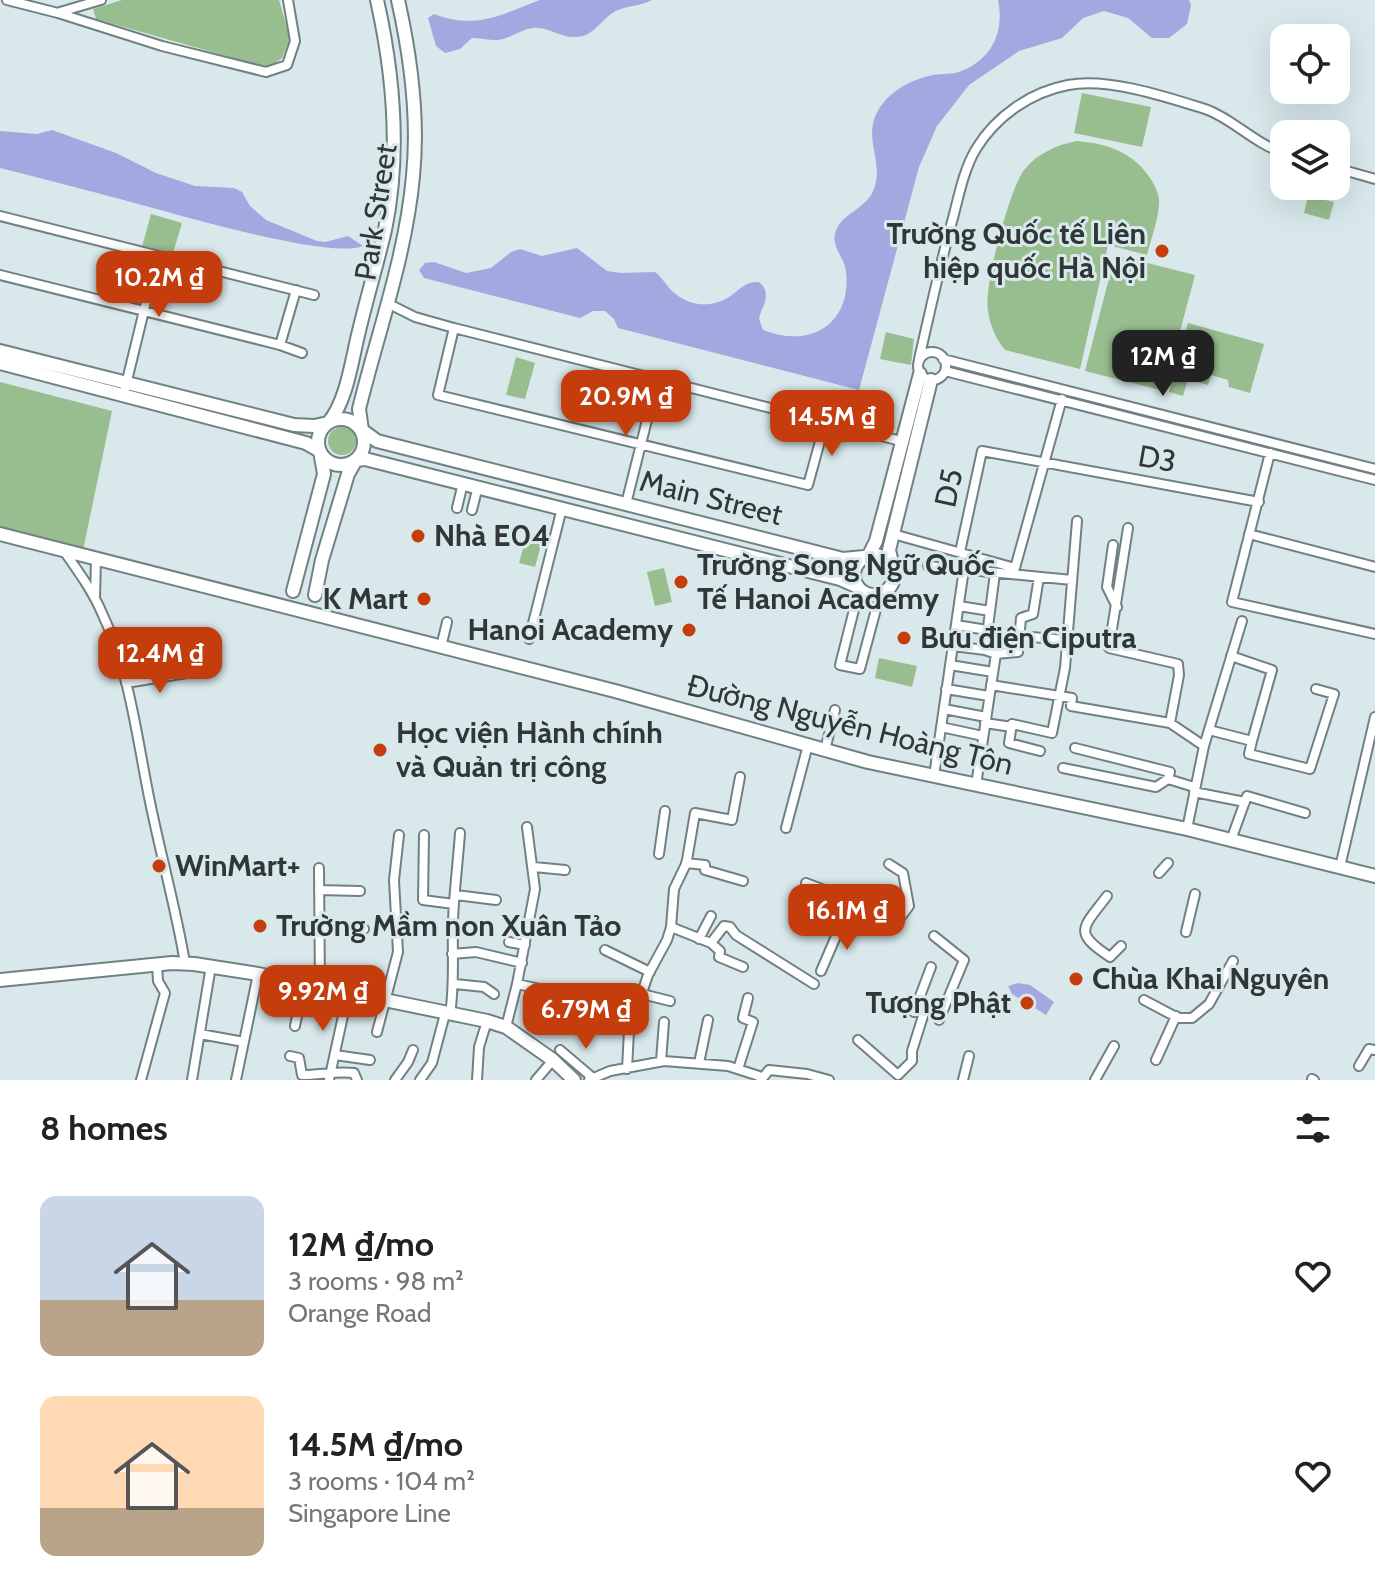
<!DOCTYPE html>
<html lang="en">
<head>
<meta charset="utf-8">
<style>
	body { margin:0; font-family:Cabin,sans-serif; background:#f2f2f2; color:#222; height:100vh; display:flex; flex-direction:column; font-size:30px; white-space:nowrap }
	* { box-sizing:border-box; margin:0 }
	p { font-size:26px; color:#767676 }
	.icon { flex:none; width:44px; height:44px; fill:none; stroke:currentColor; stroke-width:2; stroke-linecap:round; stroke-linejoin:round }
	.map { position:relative; height:1080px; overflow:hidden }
	.side { display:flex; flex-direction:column; background:#fff; flex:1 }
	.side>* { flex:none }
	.fabs { position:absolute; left:1270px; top:24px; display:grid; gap:16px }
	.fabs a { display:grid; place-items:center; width:80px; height:80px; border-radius:16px; background:#fff; box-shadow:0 8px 32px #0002; font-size:40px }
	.price { position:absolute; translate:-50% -68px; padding:0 18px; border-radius:16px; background:#c53d0d; color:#fff; font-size:26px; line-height:52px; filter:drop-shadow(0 2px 4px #0008) }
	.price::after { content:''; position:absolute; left:50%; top:48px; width:24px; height:18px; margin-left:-12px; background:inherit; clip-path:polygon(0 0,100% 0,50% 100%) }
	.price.selected { background:#222; color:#fff }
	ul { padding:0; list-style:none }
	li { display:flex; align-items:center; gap:24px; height:200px; padding:0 40px }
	li span { display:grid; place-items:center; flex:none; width:224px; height:160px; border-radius:16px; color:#555 }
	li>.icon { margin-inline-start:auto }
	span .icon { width:96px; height:96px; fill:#fffc; stroke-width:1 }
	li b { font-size:34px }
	h2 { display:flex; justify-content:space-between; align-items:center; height:96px; padding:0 40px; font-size:34px }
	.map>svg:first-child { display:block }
</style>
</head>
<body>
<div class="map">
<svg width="1375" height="1080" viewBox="0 0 1375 1080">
	<rect width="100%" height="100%" fill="#d8e8eb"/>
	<path fill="#98be8f" d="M 122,0 L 279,0 L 290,38 L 282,58 L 268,68 L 96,19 L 93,9 Z
		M 1082,93 L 1151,107 L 1142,147 L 1074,133 Z
		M 1077,141 C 1109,144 1134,152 1152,181 C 1155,187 1158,192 1159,199 C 1160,216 1151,238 1147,255 L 1108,245 L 1080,369 L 1005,350 C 996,339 990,326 988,311 C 983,288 1010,188 1024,170 C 1038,153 1056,145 1077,141 Z
		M 1308,196 L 1334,202 L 1329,220 L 1304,213 Z
		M 151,214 L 182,223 L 172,256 L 142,247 Z
		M 1115,255 L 1195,275 L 1164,391 L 1085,371 Z
		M 1188,323 L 1264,344 L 1250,393 L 1229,387 L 1228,380 L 1211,375 L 1208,385 L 1188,379 L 1183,396 L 1169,392 Z
		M 886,332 L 914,339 L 911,365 L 880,359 Z
		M 516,357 L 535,363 L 525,399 L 506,395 Z
		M 0,382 L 112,411 L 82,555 L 0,534 Z
		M328 441a14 14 0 1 1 28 0a14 14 0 1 1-28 0Z
		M 527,534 L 543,538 L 535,567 L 519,563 Z
		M 664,568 L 672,602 L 655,606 L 647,572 Z
		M 879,658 L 917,666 L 912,687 L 875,678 Z"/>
	<path fill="#a1a9e0" d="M 540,0 L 652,0 C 639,7 623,5 611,14 C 599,23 592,37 575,37 C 560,38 548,26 533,28 C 523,29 513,36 503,39 C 494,42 482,38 472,38 L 460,49 L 445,53 L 436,46 L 428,18 L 434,14 C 477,30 500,15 540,0 Z
		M 998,0 L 1189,0 L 1191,5 L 1187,24 L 1169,38 L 1152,38 L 1128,18 L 1104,11 L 1083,18 L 1062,38 L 1019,51 L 969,85 L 937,126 L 919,167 L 859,390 L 618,328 L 614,319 L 605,311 L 593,311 L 580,318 L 424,278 L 419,270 L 425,263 L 434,262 L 466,273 L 491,268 L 511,252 L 520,249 L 542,256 L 577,248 L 607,271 L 621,273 L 655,272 C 662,277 666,285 672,291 C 689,307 713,309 732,295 C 743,287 745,282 759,282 C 773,294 762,305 759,319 L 763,330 C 810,349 852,324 846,271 C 844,257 830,245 836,231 C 842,212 869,209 875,186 C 882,163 867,142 874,120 C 881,97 906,81 929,76 C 939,73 949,75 959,72 C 991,61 1005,32 998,0 Z
		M 52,130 L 116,153 L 156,173 L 195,186 L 234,188 L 242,192 L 250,206 L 266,220 L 317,241 L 325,242 L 348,236 L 363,246 C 329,260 173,213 131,202 C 87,190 44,179 0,168 L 0,131 L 37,134 Z
		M 1018,983 L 1030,985 L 1054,1002 L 1046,1015 L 1012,994 L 1008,986 Z"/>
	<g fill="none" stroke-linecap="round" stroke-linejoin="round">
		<defs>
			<path id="street" d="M 7,0 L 58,13 L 162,46 L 266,72 L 287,65 L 295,41 L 288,0
				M 60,12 L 101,0
				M 1336,168 L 1375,179
				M 0,216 L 314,295
				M 0,275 L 280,345 L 296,290
				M 387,303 L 415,317 L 454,328 L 901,441
				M 454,328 L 438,395 L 808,485 L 825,423
				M 280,345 L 302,353
				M918 366a14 14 0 1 1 28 0a14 14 0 1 1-28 0Z
				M 919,359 C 930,312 940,264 953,218 C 959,195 964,169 976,149 C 996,116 1031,92 1068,85 C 1107,77 1167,97 1205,109 C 1232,118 1253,143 1284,153
				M 943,359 L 1375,469
				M 945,371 L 1375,480
				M 123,397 L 157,257
				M 1270,453 L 1232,602 L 1375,634
				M 626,504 L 657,380
				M 457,508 L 463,483
				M 472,510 L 478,486
				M 1128,528 L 1109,648 L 1178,664 L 1179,675 L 1170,723
				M 893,534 L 1015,568 L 1062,399
				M 1249,534 L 1375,567
				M 1113,545 L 1107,587 L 1117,607
				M 64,551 C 78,571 92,590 102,613 C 130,672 137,739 150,802 C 161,856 176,909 185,963
				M 960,552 L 982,451 L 1259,502
				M 928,566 L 1072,580
				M 859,590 L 840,665 L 860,669 L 878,602 L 890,588
				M 95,598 L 96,559
				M 959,606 L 990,611
				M 956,625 L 987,630
				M 1020,636 L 1066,640
				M 529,639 L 562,508
				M 953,646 L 985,650
				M 441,647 L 447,622
				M 996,654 L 1018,652 L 1021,618 L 1033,614 L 1039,577
				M 950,665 L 993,672
				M 126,683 L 193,672
				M 991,685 L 1072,698 L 1071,706 L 1170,723 L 1204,746 L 1187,829
				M 946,689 L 989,696
				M 944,709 L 986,717
				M 985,723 L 1012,727
				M 941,727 L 983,736
				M 1209,730 L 1252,741 L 1272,670 L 1231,656
				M 1252,741 L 1249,754 L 1310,769 L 1334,694 L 1316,689
				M 1204,746 L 1242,621
				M 1075,748 L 1170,772 L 1168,779 L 1194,787
				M 825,750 L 835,710
				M 1040,751 L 1009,743 L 1012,724 L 1052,733 L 1065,668 L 1077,521
				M 1063,768 L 1156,787 L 1168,779
				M 934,776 L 964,569
				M 976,785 L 996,654 L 985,650 L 995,573
				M 1194,792 L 1245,802
				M 786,828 L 808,745
				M 424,835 L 423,900 L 454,904
				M 1231,840 L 1247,796 L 1305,813
				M 659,854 L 665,811
				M 687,860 L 695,813 L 732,820 L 740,777
				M 686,863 L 705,865 L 705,870 L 743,881
				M 534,867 L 565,870
				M 1340,867 L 1375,717
				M 319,868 L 320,987
				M 1159,873 L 1168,863
				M 806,883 L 900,918 L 909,906 L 903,873 L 889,864
				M 319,890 L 360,891
				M 456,895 L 496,900
				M 1107,896 C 1083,928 1072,932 1110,957 L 1121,946
				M 321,926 L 364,929
				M 671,927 L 711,943 L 720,951 L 719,957 L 743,967
				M 1186,932 L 1195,894
				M 934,936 L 964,960 L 939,1020
				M 699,939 L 711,916
				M 509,942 L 525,945
				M 711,943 L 724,926 L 730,927 L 736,935 L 814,984
				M 605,950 L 650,972
				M 452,954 L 476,952 L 522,963
				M 821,971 L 843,920
				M 455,984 L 484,987 L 494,994
				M 517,984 L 554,992
				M 642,994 L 670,1001
				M 1144,1000 L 1178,1018 L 1192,1018 L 1209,1004 L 1233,961
				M 914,1012 L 931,967
				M 450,1014 C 455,983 452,952 453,921 C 454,892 458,862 460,833
				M 295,1026 L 303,985
				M 506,1027 L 517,984 L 535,889 L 527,827
				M 377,1032 L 398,952 L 394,880 L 399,835
				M 200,1034 L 244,1042
				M 858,1040 L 898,1075 L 912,1061 L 912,1051 L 923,1016
				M 560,1050 L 593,1078
				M 335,1055 L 370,1060
				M 290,1056 L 299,1058 L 302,1075 C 320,1075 336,1071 354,1073 L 357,1080
				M 1156,1060 L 1176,1016
				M 661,1061 L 664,1022
				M 699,1063 L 708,1020
				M 1359,1066 L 1369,1049 L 1375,1050
				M 627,1069 L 629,1031 L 648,975 L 667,940 L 671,927 L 674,889 L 687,862
				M 738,1069 L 753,1022 L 743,1018 L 748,998
				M 1312,1079 L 1314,1080
				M 141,1080 L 165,993 L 158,981 L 157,964
				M 192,1080 L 211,966
				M 236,1080 L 258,974
				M 329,1080 L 348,993
				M 395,1080 L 408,1062 L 413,1050
				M 420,1080 L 432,1063 L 445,1014
				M 477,1080 L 479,1047 L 487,1021
				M 536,1080 L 553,1060
				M 589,1080 L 610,1071 L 664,1061 L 728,1066 L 759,1076 L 761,1080
				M 761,1080 L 769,1070 L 807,1074 L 829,1080
				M 963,1080 L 969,1056
				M 1095,1080 L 1114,1046"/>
			<path id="secondary" d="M 398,0 C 411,58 419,117 413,176 C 406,255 378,332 359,409 L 362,430 L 377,441 L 843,559 L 864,557
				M 0,351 L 294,425 L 314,426 L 328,423 C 347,402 352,358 359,331 C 367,297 377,264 385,230 C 401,153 394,76 377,0
				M 0,363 L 306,443 L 320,451 L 324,474 L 293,591
				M318 442a23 23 0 1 1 46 0a23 23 0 1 1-46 0Z
				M 0,534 L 615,691 L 868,762 L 1187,829 L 1375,876
				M854 575a20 20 0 1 1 40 0a20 20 0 1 1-40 0Z
				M 869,555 L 876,541 L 920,374
				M 893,567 L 889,550 L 931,380
				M 315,595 L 322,560 L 348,474 L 356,460 L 365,459 L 840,579 L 856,586
				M 0,980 L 172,963 L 194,964 L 258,974 L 487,1021 L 506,1027 L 553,1060 L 574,1080"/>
		</defs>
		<use href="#street" stroke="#718083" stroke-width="12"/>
		<use href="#secondary" stroke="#718083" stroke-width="16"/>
		<use href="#street" stroke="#fff" stroke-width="8"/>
		<use href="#secondary" stroke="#fff" stroke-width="12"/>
	</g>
	<g fill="#c53d0d" stroke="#d8e8eb" stroke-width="3">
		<circle cx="1162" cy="251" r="8"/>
		<circle cx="418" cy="536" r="8"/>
		<circle cx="681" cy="582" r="8"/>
		<circle cx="424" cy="599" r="8"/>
		<circle cx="689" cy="630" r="8"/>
		<circle cx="904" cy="638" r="8"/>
		<circle cx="380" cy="750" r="8"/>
		<circle cx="159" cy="866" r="8"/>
		<circle cx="260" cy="926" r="8"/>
		<circle cx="1076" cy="979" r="8"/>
		<circle cx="1027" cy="1003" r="8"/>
	</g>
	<g text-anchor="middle" stroke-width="6" stroke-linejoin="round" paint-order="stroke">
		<g font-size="30" fill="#313739" stroke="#d8e8eb">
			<text transform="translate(376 212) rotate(-81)" y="10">Park Street</text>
			<text transform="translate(1157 459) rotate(10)" y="10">D3</text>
			<text transform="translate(949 488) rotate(-78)" y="10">D5</text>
			<text transform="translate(711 498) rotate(14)" y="10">Main Street</text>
			<text transform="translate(850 725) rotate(14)" y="10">Đường Nguyễn Hoàng Tôn</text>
		</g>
		<g font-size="30" font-weight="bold" fill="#313739" stroke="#d8e8eb" text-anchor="start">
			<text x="1146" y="244" text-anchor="end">Trường Quốc tế Liên<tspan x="1146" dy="34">hiệp quốc Hà Nội</tspan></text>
			<text x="434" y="546">Nhà E04</text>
			<text x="697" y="575">Trường Song Ngữ Quốc<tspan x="697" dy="34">Tế Hanoi Academy</tspan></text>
			<text x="408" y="609" text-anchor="end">K Mart</text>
			<text x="673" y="640" text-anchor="end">Hanoi Academy</text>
			<text x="920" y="648">Bưu điện Ciputra</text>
			<text x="396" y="743">Học viện Hành chính<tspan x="396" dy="34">và Quản trị công</tspan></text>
			<text x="175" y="876">WinMart+</text>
			<text x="276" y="936">Trường Mầm non Xuân Tảo</text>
			<text x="1092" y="989">Chùa Khai Nguyên</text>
			<text x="1011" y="1013" text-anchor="end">Tượng Phật</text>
		</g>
	</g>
</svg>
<div class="fabs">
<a><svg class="icon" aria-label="locate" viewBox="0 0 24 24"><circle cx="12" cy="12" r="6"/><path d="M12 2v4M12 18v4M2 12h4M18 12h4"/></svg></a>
<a><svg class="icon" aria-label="layers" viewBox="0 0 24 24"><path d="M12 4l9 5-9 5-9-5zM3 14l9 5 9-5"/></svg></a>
</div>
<b class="price" style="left:159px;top:319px">10.2M ₫</b>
<b class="price selected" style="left:1163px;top:398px">12M ₫</b>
<b class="price" style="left:626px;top:438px">20.9M ₫</b>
<b class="price" style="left:832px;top:458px">14.5M ₫</b>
<b class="price" style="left:160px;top:695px">12.4M ₫</b>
<b class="price" style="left:847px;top:952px">16.1M ₫</b>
<b class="price" style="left:323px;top:1033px">9.92M ₫</b>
<b class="price" style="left:586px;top:1051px">6.79M ₫</b>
</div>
<section class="side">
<h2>8 homes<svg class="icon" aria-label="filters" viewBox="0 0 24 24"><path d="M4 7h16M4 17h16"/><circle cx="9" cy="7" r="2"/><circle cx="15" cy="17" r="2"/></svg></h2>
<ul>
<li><span style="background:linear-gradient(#c9d6e8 65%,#b9a48a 0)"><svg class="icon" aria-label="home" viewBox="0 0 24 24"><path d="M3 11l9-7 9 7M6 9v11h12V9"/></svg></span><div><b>12M ₫/mo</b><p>3 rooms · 98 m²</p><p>Orange Road</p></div><svg class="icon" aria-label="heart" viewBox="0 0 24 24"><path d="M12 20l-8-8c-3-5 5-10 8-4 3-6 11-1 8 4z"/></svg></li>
<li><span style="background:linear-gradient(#ffd9b3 70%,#b9a48a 0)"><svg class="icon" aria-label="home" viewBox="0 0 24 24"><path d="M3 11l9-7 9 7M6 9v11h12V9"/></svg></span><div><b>14.5M ₫/mo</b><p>3 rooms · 104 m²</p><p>Singapore Line</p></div><svg class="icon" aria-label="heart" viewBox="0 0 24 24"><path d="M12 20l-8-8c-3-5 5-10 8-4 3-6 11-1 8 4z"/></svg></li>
</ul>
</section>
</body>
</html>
